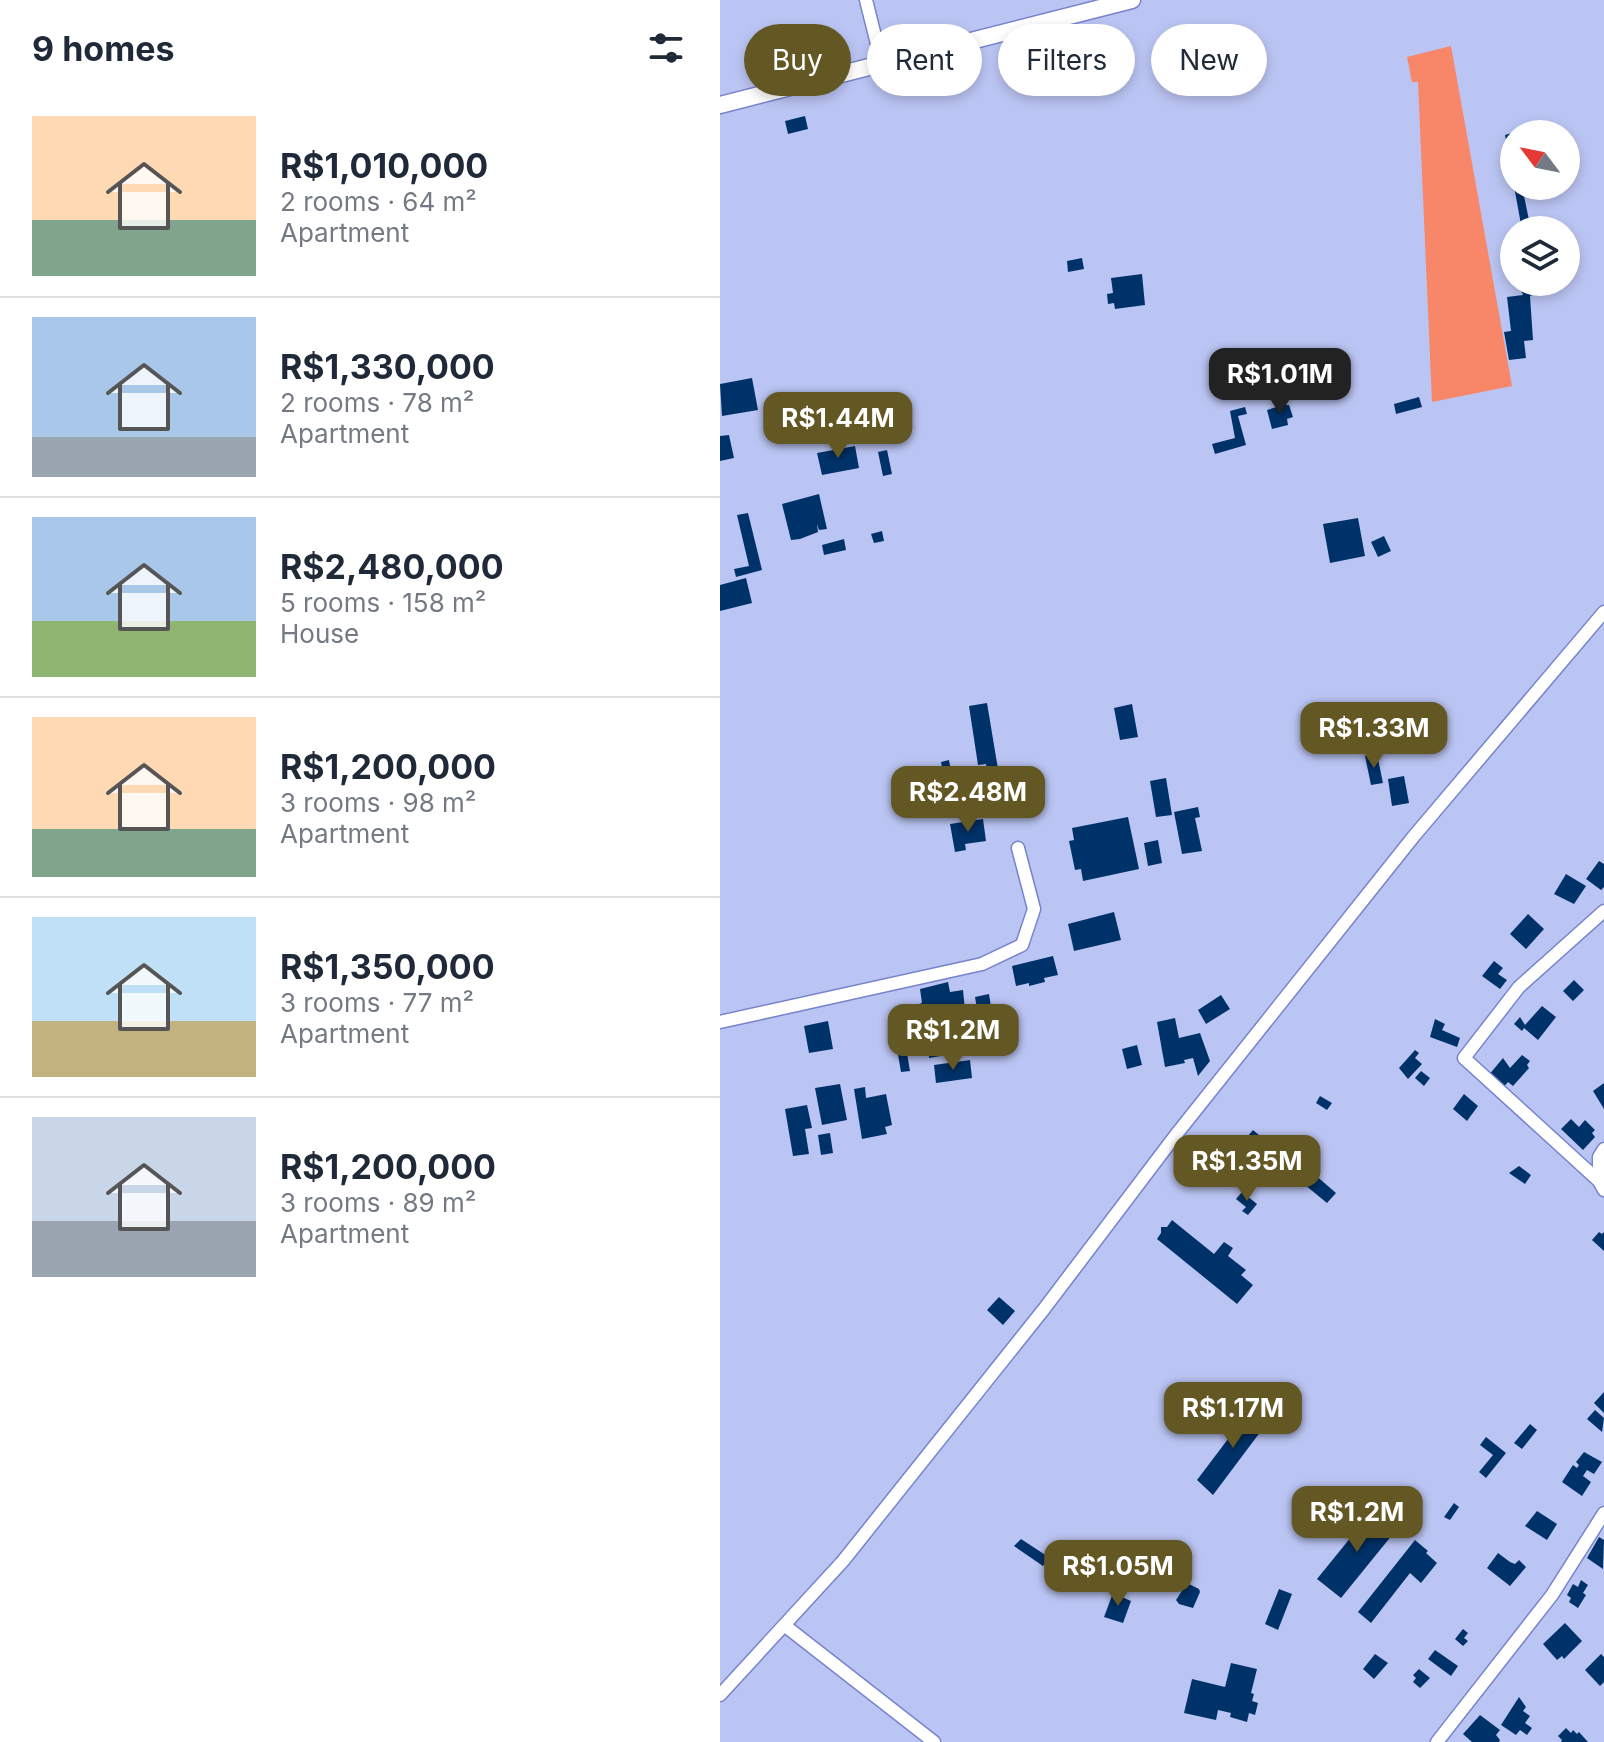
<!DOCTYPE html>
<html lang="en">
<head>
<meta charset="utf-8">
<style>
	body { margin:0; font-family:Inter,sans-serif; background:#f2f2f3; color:#1f2937; height:100vh; display:flex; flex-direction:column; font-size:30px; white-space:nowrap }
	* { box-sizing:border-box; margin:0 }
	p { font-size:26px; color:#747a83 }
	.icon { flex:none; width:44px; height:44px; fill:none; stroke:currentColor; stroke-width:2; stroke-linecap:round; stroke-linejoin:round }
	.map { position:relative; flex:1; overflow:hidden }
	.panel { display:flex; flex-direction:column; background:#fff; width:720px }
	.panel>* { flex:none }
	.guide { position:absolute; left:24px; top:24px; width:740px; height:72px; display:flex; gap:16px }
	.needle { width:52px; rotate:302deg }
	.fabs { position:absolute; left:780px; top:120px; display:grid; gap:16px }
	.fabs a { display:grid; place-items:center; width:80px; height:80px; border-radius:50%; background:#fff; box-shadow:0 4px 12px #0003; font-size:40px }
	.price { position:absolute; translate:-50% -68px; padding:0 18px; border-radius:16px; background:#635723; color:#fff; font-size:26px; line-height:52px; filter:drop-shadow(0 2px 4px #0008) }
	.price::after { content:''; position:absolute; left:50%; top:48px; width:24px; height:18px; margin-left:-12px; background:inherit; clip-path:polygon(0 0,100% 0,50% 100%) }
	.price.current { background:#222; color:#fff }
	ul { padding:0; list-style:none }
	li { display:flex; align-items:center; gap:24px; height:200px; padding:0 32px }
	li+li { border-top:2px solid #e0e1e3 }
	li span { display:grid; place-items:center; flex:none; width:224px; height:160px; border-radius:0px; color:#555 }
	li>.icon { margin-inline-start:auto }
	span .icon { width:96px; height:96px; fill:#fffc; stroke-width:1 }
	li b { font-size:34px }
	h2 { display:flex; justify-content:space-between; align-items:center; height:96px; padding:0 32px; font-size:34px }
	.pill { padding:0 28px; border-radius:36px; background:#fff; box-shadow:0 4px 12px #0003; font-size:28px; line-height:72px }
	.pill.current { background:#635723; color:#fff }
	main { display:flex; flex:1; min-height:0 }
	.map>svg:first-child { display:block }
</style>
</head>
<body>
<main>
<section class="panel">
<h2>9 homes<svg class="icon" aria-label="filters" viewBox="0 0 24 24"><path d="M4 7h16M4 17h16"/><circle cx="9" cy="7" r="2"/><circle cx="15" cy="17" r="2"/></svg></h2>
<ul>
<li><span style="background:linear-gradient(#ffd9b3 65%,#7fa58c 0)"><svg class="icon" aria-label="home" viewBox="0 0 24 24"><path d="M3 11l9-7 9 7M6 9v11h12V9"/></svg></span><div><b>R$1,010,000</b><p>2 rooms · 64 m²</p><p>Apartment</p></div></li>
<li><span style="background:linear-gradient(#a9c7e8 75%,#9aa5b1 0)"><svg class="icon" aria-label="home" viewBox="0 0 24 24"><path d="M3 11l9-7 9 7M6 9v11h12V9"/></svg></span><div><b>R$1,330,000</b><p>2 rooms · 78 m²</p><p>Apartment</p></div></li>
<li><span style="background:linear-gradient(#a9c7e8 65%,#8fb573 0)"><svg class="icon" aria-label="home" viewBox="0 0 24 24"><path d="M3 11l9-7 9 7M6 9v11h12V9"/></svg></span><div><b>R$2,480,000</b><p>5 rooms · 158 m²</p><p>House</p></div></li>
<li><span style="background:linear-gradient(#ffd9b3 70%,#7fa58c 0)"><svg class="icon" aria-label="home" viewBox="0 0 24 24"><path d="M3 11l9-7 9 7M6 9v11h12V9"/></svg></span><div><b>R$1,200,000</b><p>3 rooms · 98 m²</p><p>Apartment</p></div></li>
<li><span style="background:linear-gradient(#bfe0f5 65%,#c2b280 0)"><svg class="icon" aria-label="home" viewBox="0 0 24 24"><path d="M3 11l9-7 9 7M6 9v11h12V9"/></svg></span><div><b>R$1,350,000</b><p>3 rooms · 77 m²</p><p>Apartment</p></div></li>
<li><span style="background:linear-gradient(#c9d6e8 65%,#9aa5b1 0)"><svg class="icon" aria-label="home" viewBox="0 0 24 24"><path d="M3 11l9-7 9 7M6 9v11h12V9"/></svg></span><div><b>R$1,200,000</b><p>3 rooms · 89 m²</p><p>Apartment</p></div></li>
</ul>
</section>
<div class="map">
<svg width="884" height="1742" viewBox="0 0 884 1742">
	<rect width="100%" height="100%" fill="#bbc5f3"/>
	<path fill="#f88668" d="M 731,46 L 792,386 L 712,402 L 698,82 L 692,82 L 687,57 Z"/>
	<path fill="#00326a" d="M 85,116 L 88,129 L 68,134 L 65,121 Z
		M 792,133 L 794,142 L 793,178 L 785,135 Z
		M 794,186 L 802,186 L 811,230 L 802,230 Z
		M 362,258 L 364,269 L 348,272 L 347,261 Z
		M 422,274 L 425,305 L 395,309 L 394,303 L 388,304 L 387,294 L 393,293 L 391,278 Z
		M 815,282 L 822,282 L 825,290 L 810,296 L 813,340 L 804,341 L 806,358 L 789,360 L 784,332 L 791,331 L 787,297 L 803,295 L 800,287 Z
		M 32,378 L 38,410 L 2,416 L 0,384 Z
		M 699,397 L 702,407 L 676,414 L 674,404 Z
		M 563,405 L 569,405 L 573,417 L 567,419 L 568,425 L 552,429 L 547,410 Z
		M 525,407 L 527,414 L 518,416 L 526,445 L 495,454 L 492,444 L 515,438 L 510,411 Z
		M 9,435 L 14,458 L 0,461 L 0,436 Z
		M 135,446 L 139,468 L 102,475 L 97,453 Z
		M 167,450 L 172,474 L 163,476 L 158,452 Z
		M 99,494 L 107,529 L 99,530 L 97,524 L 98,532 L 80,539 L 71,540 L 62,504 Z
		M 28,513 L 42,570 L 16,577 L 14,569 L 29,566 L 17,515 Z
		M 638,518 L 645,556 L 610,563 L 603,524 Z
		M 162,531 L 164,541 L 154,543 L 151,534 Z
		M 664,536 L 671,551 L 658,557 L 651,542 Z
		M 124,539 L 126,550 L 104,555 L 102,545 Z
		M 26,578 L 32,603 L 0,611 L 0,585 Z
		M 267,703 L 278,769 L 267,770 L 266,764 L 258,765 L 249,706 Z
		M 412,704 L 418,737 L 400,740 L 394,708 Z
		M 657,754 L 663,783 L 651,785 L 645,756 Z
		M 229,760 L 236,799 L 228,803 L 221,762 Z
		M 684,776 L 689,803 L 672,806 L 668,779 Z
		M 446,778 L 452,815 L 436,817 L 430,781 Z
		M 259,807 L 260,817 L 240,820 L 239,810 Z
		M 478,807 L 480,817 L 475,818 L 482,851 L 462,854 L 454,812 Z
		M 408,817 L 419,869 L 363,881 L 361,869 L 355,870 L 349,841 L 354,840 L 352,828 Z
		M 263,819 L 266,841 L 245,844 L 246,850 L 235,852 L 230,824 Z
		M 438,840 L 442,863 L 428,866 L 424,843 Z
		M 879,861 L 884,864 L 884,887 L 881,890 L 866,879 Z
		M 846,874 L 866,886 L 854,904 L 834,894 Z
		M 394,912 L 401,940 L 354,951 L 348,924 Z
		M 808,914 L 824,929 L 806,949 L 790,934 Z
		M 333,956 L 338,975 L 324,978 L 325,982 L 309,986 L 309,983 L 296,986 L 292,966 Z
		M 774,961 L 783,968 L 778,974 L 787,980 L 780,989 L 762,976 Z
		M 854,980 L 864,990 L 853,1001 L 843,991 Z
		M 228,982 L 230,992 L 243,990 L 245,1010 L 241,1010 L 246,1011 L 248,1024 L 244,1025 L 246,1042 L 225,1045 L 226,1055 L 209,1058 L 207,1022 L 211,1022 L 206,1008 L 200,1009 L 199,1004 L 202,1003 L 200,989 Z
		M 269,994 L 272,1013 L 258,1015 L 255,997 Z
		M 501,995 L 510,1009 L 486,1024 L 478,1010 Z
		M 822,1006 L 836,1017 L 818,1040 L 804,1028 L 802,1031 L 794,1024 L 800,1017 L 805,1025 Z
		M 455,1018 L 459,1038 L 480,1033 L 490,1061 L 478,1076 L 473,1058 L 464,1060 L 465,1063 L 445,1067 L 437,1022 Z
		M 715,1019 L 725,1024 L 722,1030 L 740,1038 L 737,1047 L 710,1037 Z
		M 108,1021 L 113,1049 L 89,1053 L 84,1026 Z
		M 184,1035 L 190,1071 L 181,1072 L 175,1037 Z
		M 417,1045 L 422,1065 L 407,1069 L 402,1049 Z
		M 695,1050 L 699,1053 L 695,1058 L 702,1064 L 688,1079 L 679,1068 Z
		M 802,1055 L 810,1061 L 807,1065 L 809,1068 L 793,1086 L 788,1082 L 782,1089 L 768,1076 L 783,1058 L 790,1068 Z
		M 250,1060 L 252,1078 L 216,1083 L 214,1065 Z
		M 701,1071 L 710,1078 L 704,1086 L 695,1078 Z
		M 884,1083 L 884,1109 L 873,1091 Z
		M 120,1084 L 127,1120 L 102,1125 L 95,1088 Z
		M 145,1087 L 146,1098 L 166,1094 L 172,1125 L 165,1127 L 167,1134 L 142,1139 L 134,1089 Z
		M 744,1094 L 758,1106 L 747,1121 L 733,1109 Z
		M 600,1096 L 612,1103 L 607,1110 L 596,1103 Z
		M 87,1105 L 92,1128 L 85,1129 L 89,1154 L 73,1156 L 65,1109 Z
		M 851,1119 L 859,1127 L 865,1120 L 875,1130 L 872,1133 L 875,1137 L 863,1150 L 841,1129 Z
		M 533,1130 L 558,1151 L 537,1176 L 530,1170 L 525,1177 L 501,1157 L 517,1138 L 522,1143 Z
		M 110,1133 L 113,1153 L 101,1155 L 98,1135 Z
		M 799,1166 L 811,1175 L 805,1184 L 789,1173 Z
		M 594,1174 L 616,1193 L 607,1203 L 585,1185 Z
		M 522,1192 L 537,1204 L 528,1215 L 522,1211 L 526,1207 L 516,1199 Z
		M 452,1220 L 494,1254 L 504,1242 L 513,1248 L 508,1256 L 526,1270 L 521,1275 L 533,1285 L 517,1304 L 437,1239 L 441,1233 L 441,1227 L 447,1227 Z
		M 879,1232 L 882,1234 L 884,1232 L 884,1251 L 872,1240 Z
		M 279,1297 L 295,1311 L 283,1325 L 267,1310 Z
		M 884,1392 L 884,1413 L 874,1403 Z
		M 533,1406 L 550,1419 L 493,1495 L 477,1480 Z
		M 875,1410 L 884,1418 L 882,1432 L 867,1419 Z
		M 810,1424 L 817,1430 L 802,1449 L 794,1443 Z
		M 766,1437 L 786,1453 L 766,1478 L 759,1472 L 773,1455 L 760,1445 Z
		M 864,1452 L 882,1462 L 874,1474 L 867,1470 L 863,1476 L 871,1482 L 862,1496 L 842,1482 L 853,1465 L 857,1468 L 859,1465 L 856,1462 Z
		M 734,1503 L 739,1507 L 730,1520 L 724,1517 Z
		M 653,1510 L 677,1529 L 621,1598 L 597,1579 Z
		M 817,1511 L 837,1524 L 827,1540 L 805,1526 Z
		M 879,1537 L 884,1540 L 883,1569 L 867,1558 Z
		M 301,1539 L 330,1558 L 323,1566 L 294,1546 Z
		M 695,1540 L 708,1551 L 706,1553 L 717,1563 L 701,1583 L 690,1573 L 651,1623 L 638,1612 Z
		M 778,1553 L 790,1562 L 795,1564 L 799,1560 L 806,1567 L 790,1586 L 767,1568 Z
		M333 1567a7 7 0 1 1 14 0a7 7 0 1 1-14 0Z
		M 861,1580 L 868,1585 L 863,1593 L 866,1595 L 858,1608 L 849,1602 L 851,1598 L 847,1595 L 853,1584 L 858,1587 Z
		M 467,1583 L 479,1589 L 480,1592 L 473,1608 L 459,1604 L 456,1600 Z
		M 559,1589 L 572,1594 L 558,1630 L 545,1624 Z
		M 393,1593 L 411,1601 L 403,1623 L 384,1617 Z
		M 845,1623 L 862,1641 L 844,1659 L 842,1656 L 837,1660 L 823,1644 Z
		M 743,1629 L 748,1633 L 744,1638 L 748,1641 L 743,1646 L 735,1639 Z
		M 715,1650 L 738,1666 L 731,1676 L 708,1659 Z
		M 655,1654 L 668,1663 L 654,1679 L 643,1669 Z
		M 881,1654 L 884,1657 L 884,1682 L 880,1686 L 865,1670 Z
		M 511,1663 L 537,1669 L 531,1693 L 534,1694 L 532,1701 L 538,1703 L 535,1715 L 529,1713 L 527,1722 L 510,1717 L 511,1713 L 498,1710 L 496,1720 L 464,1713 L 472,1679 L 505,1687 Z
		M 699,1669 L 710,1678 L 700,1688 L 693,1682 L 696,1678 L 693,1675 Z
		M 799,1697 L 806,1707 L 803,1711 L 810,1716 L 805,1723 L 812,1728 L 807,1735 L 800,1730 L 796,1735 L 781,1725 Z
		M 760,1715 L 780,1730 L 776,1735 L 780,1740 L 779,1742 L 752,1742 L 743,1734 Z
		M 846,1728 L 851,1733 L 853,1730 L 857,1734 L 859,1732 L 868,1742 L 841,1742 L 842,1740 L 838,1736 Z"/>
	<g fill="none" stroke-linecap="round" stroke-linejoin="round">
		<defs>
			<path id="minor" d="M 146,0 L 162,64
				M 884,911 L 799,987 L 744,1058 L 879,1181 L 884,1190
				M 0,1022 L 262,964 L 302,945 L 314,909 L 298,848
				M 879,1181 L 879,1157 L 884,1149
				M 64,1625 L 214,1742
				M 0,1695 L 123,1561 L 324,1309 L 455,1136 L 694,836 L 884,612
				M 717,1742 L 832,1595 L 884,1513"/>
			<path id="tertiary" d="M 0,105 L 412,0"/>
		</defs>
		<use href="#minor" stroke="#7783cb" stroke-width="15"/>
		<use href="#tertiary" stroke="#7783cb" stroke-width="19"/>
		<use href="#minor" stroke="#fff" stroke-width="12"/>
		<use href="#tertiary" stroke="#fff" stroke-width="16"/>
	</g>
</svg>
<div class="fabs">
<a><svg class="needle" viewBox="-14 -14 28 28"><path d="M0-13l5 13h-10z" fill="#e53935"/><path d="M0 13l5-13h-10z" fill="#747a83"/></svg></a>
<a><svg class="icon" aria-label="layers" viewBox="0 0 24 24"><path d="M12 4l9 5-9 5-9-5zM3 14l9 5 9-5"/></svg></a>
</div>
<b class="price current" style="left:560px;top:416px">R$1.01M</b>
<b class="price" style="left:118px;top:460px">R$1.44M</b>
<b class="price" style="left:654px;top:770px">R$1.33M</b>
<b class="price" style="left:248px;top:834px">R$2.48M</b>
<b class="price" style="left:233px;top:1072px">R$1.2M</b>
<b class="price" style="left:527px;top:1203px">R$1.35M</b>
<b class="price" style="left:513px;top:1450px">R$1.17M</b>
<b class="price" style="left:637px;top:1554px">R$1.2M</b>
<b class="price" style="left:398px;top:1608px">R$1.05M</b>
<div class="guide">
<a class="pill current">Buy</a>
<a class="pill">Rent</a>
<a class="pill">Filters</a>
<a class="pill">New</a>
</div>
</div>
</main>
</body>
</html>
